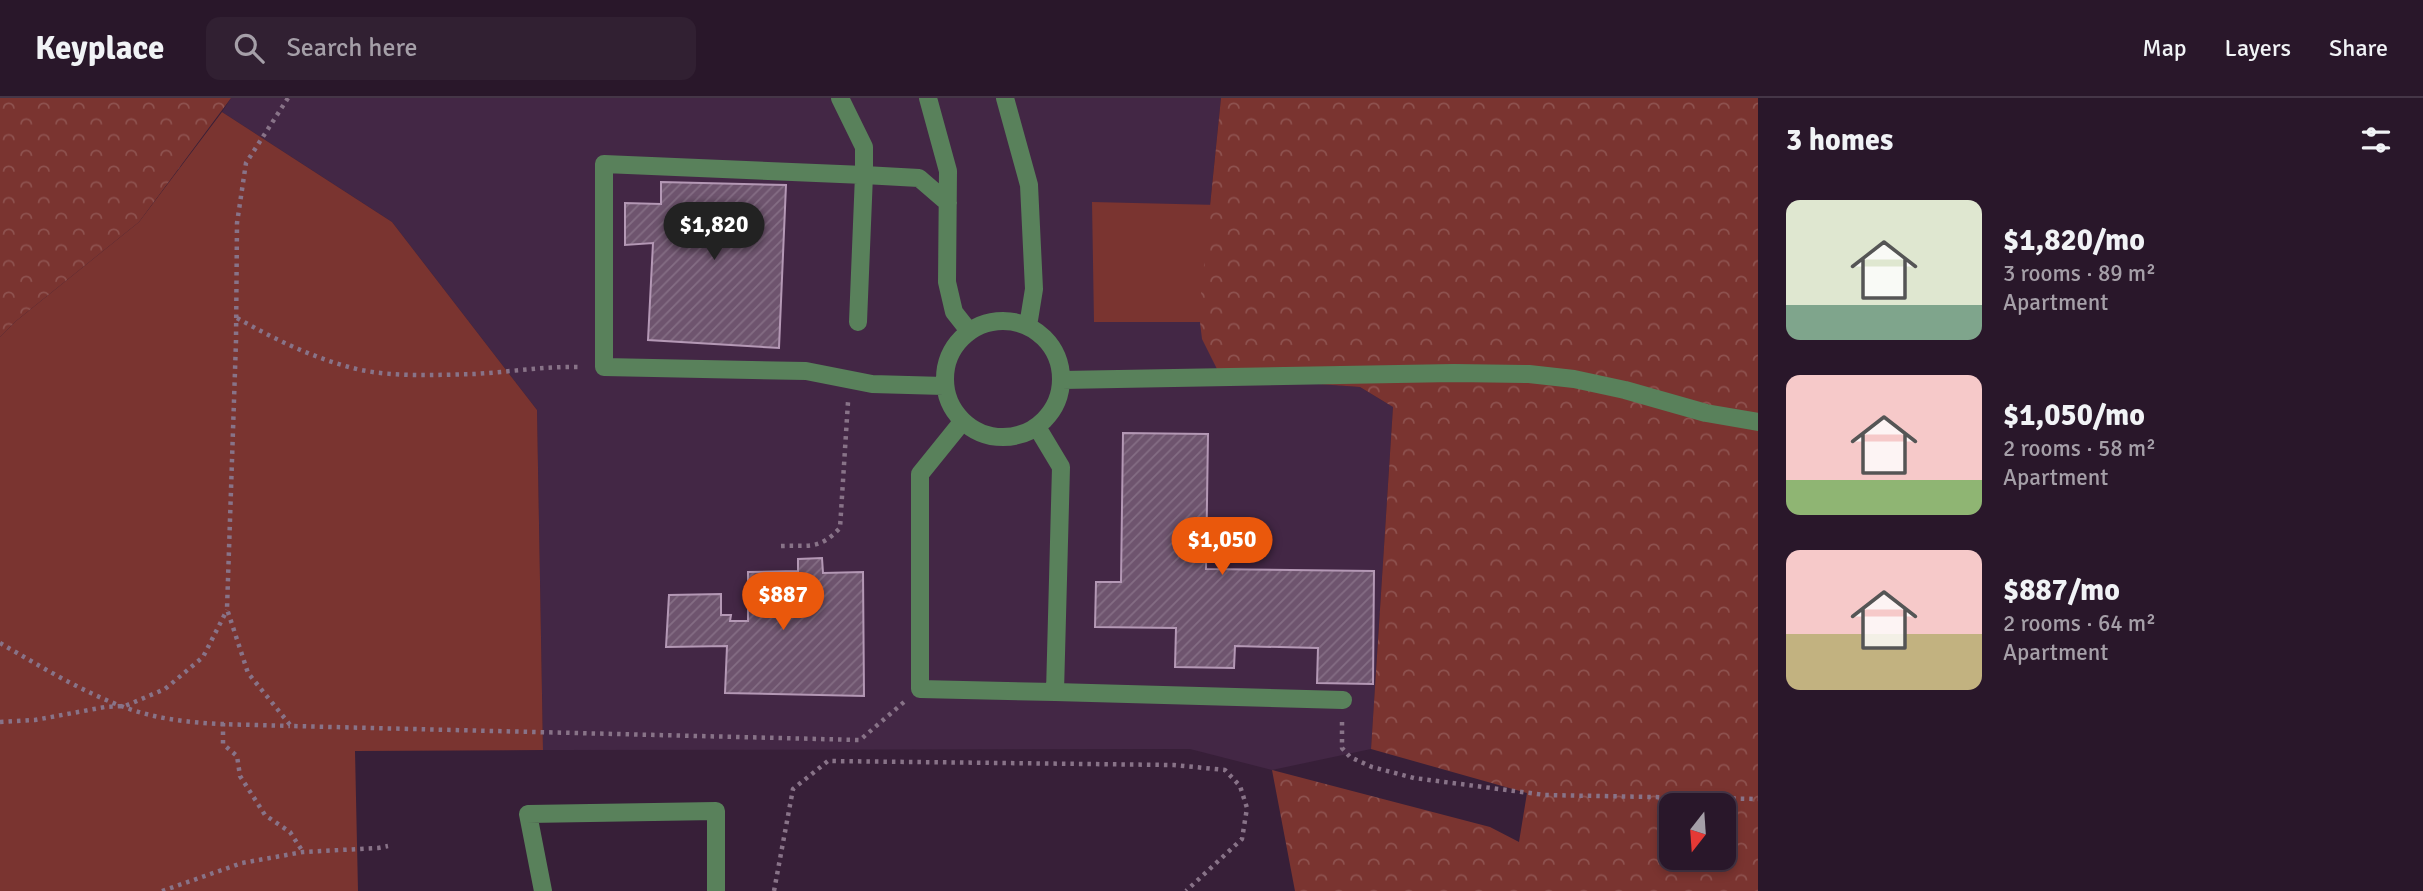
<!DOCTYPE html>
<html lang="en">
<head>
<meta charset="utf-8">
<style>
	body { margin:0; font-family:Signika,sans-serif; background:#312032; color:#f1f3f6; height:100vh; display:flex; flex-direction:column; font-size:26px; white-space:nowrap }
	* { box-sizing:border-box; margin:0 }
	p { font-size:23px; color:#a59fa8 }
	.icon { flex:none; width:38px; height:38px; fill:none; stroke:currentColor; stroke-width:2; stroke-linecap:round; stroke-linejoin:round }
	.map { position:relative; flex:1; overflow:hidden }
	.drawer { display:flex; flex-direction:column; background:#29172a; width:665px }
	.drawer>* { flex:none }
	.needle { width:46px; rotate:197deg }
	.fabs { position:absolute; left:1659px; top:695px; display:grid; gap:14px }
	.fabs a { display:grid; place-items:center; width:77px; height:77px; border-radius:14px; background:#29172a; box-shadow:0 4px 10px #0003,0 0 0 2px #453647; font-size:35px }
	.price { position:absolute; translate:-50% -60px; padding:0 16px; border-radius:24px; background:#ea580c; color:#fff; font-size:23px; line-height:46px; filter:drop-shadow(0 2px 4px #0008) }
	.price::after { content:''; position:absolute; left:50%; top:42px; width:21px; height:16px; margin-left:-10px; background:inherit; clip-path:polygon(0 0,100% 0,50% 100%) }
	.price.on { background:#222; color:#fff }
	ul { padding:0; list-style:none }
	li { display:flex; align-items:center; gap:21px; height:175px; padding:0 28px }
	li span { display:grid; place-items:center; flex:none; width:196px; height:140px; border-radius:14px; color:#555 }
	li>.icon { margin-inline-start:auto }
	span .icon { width:84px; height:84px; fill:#fffc; stroke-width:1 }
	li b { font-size:30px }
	h2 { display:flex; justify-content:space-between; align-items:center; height:84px; padding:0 28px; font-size:30px }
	header { display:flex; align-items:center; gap:42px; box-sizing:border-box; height:98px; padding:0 35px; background:#29172a; border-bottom:2px solid #453647 }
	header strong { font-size:33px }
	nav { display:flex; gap:38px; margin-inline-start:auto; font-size:24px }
	.search { width:490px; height:63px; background:#312032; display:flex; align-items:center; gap:18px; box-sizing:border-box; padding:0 24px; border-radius:14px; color:#a59fa8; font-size:26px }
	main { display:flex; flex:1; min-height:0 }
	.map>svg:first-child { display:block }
</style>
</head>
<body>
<header>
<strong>Keyplace</strong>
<div class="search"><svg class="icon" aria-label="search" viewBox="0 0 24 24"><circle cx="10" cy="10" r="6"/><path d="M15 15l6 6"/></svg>Search here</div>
<nav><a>Map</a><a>Layers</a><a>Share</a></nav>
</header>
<main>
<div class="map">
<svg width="1758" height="793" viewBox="0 0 1758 793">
	<defs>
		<pattern id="forest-crowns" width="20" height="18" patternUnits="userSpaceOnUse" patternTransform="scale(1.75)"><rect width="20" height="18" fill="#7a3430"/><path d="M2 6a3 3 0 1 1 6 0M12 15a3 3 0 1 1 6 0" fill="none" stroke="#8e524f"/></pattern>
		<pattern id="building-hatch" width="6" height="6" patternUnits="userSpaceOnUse" patternTransform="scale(1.75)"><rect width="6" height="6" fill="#6e546e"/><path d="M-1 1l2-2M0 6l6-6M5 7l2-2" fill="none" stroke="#846d84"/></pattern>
	</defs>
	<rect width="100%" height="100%" fill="#371f38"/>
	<path fill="#432745" d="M 231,0 L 1221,0 L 1199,216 L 1221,278 L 1360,289 L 1393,309 L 1371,651 L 1272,672 L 1190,651 L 543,652 L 537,312 L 392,124 L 222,14 Z"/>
	<path fill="#7a3430" d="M 222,14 L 392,124 L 537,312 L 543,652 L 355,653 L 358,793 L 0,793 L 0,239 L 16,223 L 139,124 Z
		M 1092,104 L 1219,107 L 1221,224 L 1094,224 Z"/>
	<path fill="url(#forest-crowns)" fill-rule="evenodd" d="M 0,0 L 231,0 L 139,124 L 16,223 L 0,239 Z
		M 1221,0 L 1758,0 L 1758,793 L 1295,793 L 1272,672 L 1490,729 L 1519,744 L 1527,695 L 1371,651 L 1393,309 L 1360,289 L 1221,279 L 1202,241 L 1199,216 ZM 1671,707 L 1724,707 L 1724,760 L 1671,760 Z"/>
	<path fill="url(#building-hatch)" stroke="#b498b5" stroke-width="2" d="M 661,84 L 786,87 L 779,250 L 648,242 L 653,145 L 625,147 L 625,105 L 661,106 Z
		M 1123,335 L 1208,336 L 1206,471 L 1374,473 L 1373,586 L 1317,585 L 1318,550 L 1235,548 L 1234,570 L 1175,569 L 1176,530 L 1095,529 L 1096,484 L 1121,484 Z
		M 822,460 L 823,475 L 863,474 L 864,598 L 725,595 L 727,548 L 666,549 L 669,497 L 721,496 L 721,517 L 731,517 L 730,523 L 748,523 L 748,474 L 798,473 L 798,461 Z"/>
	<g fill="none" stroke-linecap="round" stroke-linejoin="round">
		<path stroke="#887388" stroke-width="4.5" stroke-dasharray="3.5 5" stroke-linecap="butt" d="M 288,0 L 246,65 L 237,125 L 236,243 L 227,511 L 248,575 L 291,628 L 860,642 L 904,604
			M 237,220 C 276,242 317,262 361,272 C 396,279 438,277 474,276 C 510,274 546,268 582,269
			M 781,448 C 810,447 819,452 840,430 L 848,304
			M 0,545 C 45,571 100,605 150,617 C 195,628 244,626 290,628
			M 0,624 L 35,622 L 105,609 L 125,608 L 165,591 L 203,559 L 227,512
			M 1342,624 L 1342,650 L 1350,659 L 1372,669 L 1414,680 L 1545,697 L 1758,701
			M 223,625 L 223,646 L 237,658 L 240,678 L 265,717 L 290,734 L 303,754
			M 162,793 L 242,765 L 303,754 L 378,750 L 388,748
			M 774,793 L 793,691 L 828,663 L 1174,667 L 1225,672 L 1240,688 L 1247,710 L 1242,741 L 1186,793"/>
		<path stroke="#59815b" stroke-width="18" d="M 840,0 L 864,49 L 864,77 L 919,80 L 948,105
			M 928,0 L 948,73 L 947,184 L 954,214 L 969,233
			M 1005,0 L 1029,87 L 1034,191 L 1028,228
			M945 281a58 58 0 1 1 116 0a58 58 0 1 1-116 0Z
			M 858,224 L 864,77 L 604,66 L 604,269 L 806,273 L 872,286 L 944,288
			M 1062,282 L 1454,275 L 1529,276 L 1574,281 L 1625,292 L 1706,315 L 1758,324
			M 962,324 L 920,376 L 920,591 L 1055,594
			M 1037,329 L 1061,369 L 1055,594 L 1343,602
			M 543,793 L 528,716 L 716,713 L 716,793"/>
	</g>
</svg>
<div class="fabs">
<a><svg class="needle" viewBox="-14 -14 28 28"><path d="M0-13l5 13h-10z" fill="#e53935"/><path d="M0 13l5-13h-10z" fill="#a59fa8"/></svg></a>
</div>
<b class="price on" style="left:714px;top:164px">$1,820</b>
<b class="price" style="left:1222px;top:479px">$1,050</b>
<b class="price" style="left:783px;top:534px">$887</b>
</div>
<section class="drawer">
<h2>3 homes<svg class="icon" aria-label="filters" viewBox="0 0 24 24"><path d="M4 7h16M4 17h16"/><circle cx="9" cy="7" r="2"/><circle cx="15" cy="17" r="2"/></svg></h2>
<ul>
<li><span style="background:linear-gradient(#dfe7d0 75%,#7fa58c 0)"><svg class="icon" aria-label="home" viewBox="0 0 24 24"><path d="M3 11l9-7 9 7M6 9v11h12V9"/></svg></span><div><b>$1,820/mo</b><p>3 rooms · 89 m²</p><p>Apartment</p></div></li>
<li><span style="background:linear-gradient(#f6c9c9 75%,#8fb573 0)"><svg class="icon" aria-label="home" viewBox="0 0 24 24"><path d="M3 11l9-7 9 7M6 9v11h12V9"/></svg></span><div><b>$1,050/mo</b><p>2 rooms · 58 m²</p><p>Apartment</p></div></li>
<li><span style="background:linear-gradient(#f6c9c9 60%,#c2b280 0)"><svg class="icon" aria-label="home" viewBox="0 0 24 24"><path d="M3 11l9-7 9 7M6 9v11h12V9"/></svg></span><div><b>$887/mo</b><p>2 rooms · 64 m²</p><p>Apartment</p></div></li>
</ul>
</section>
</main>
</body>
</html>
